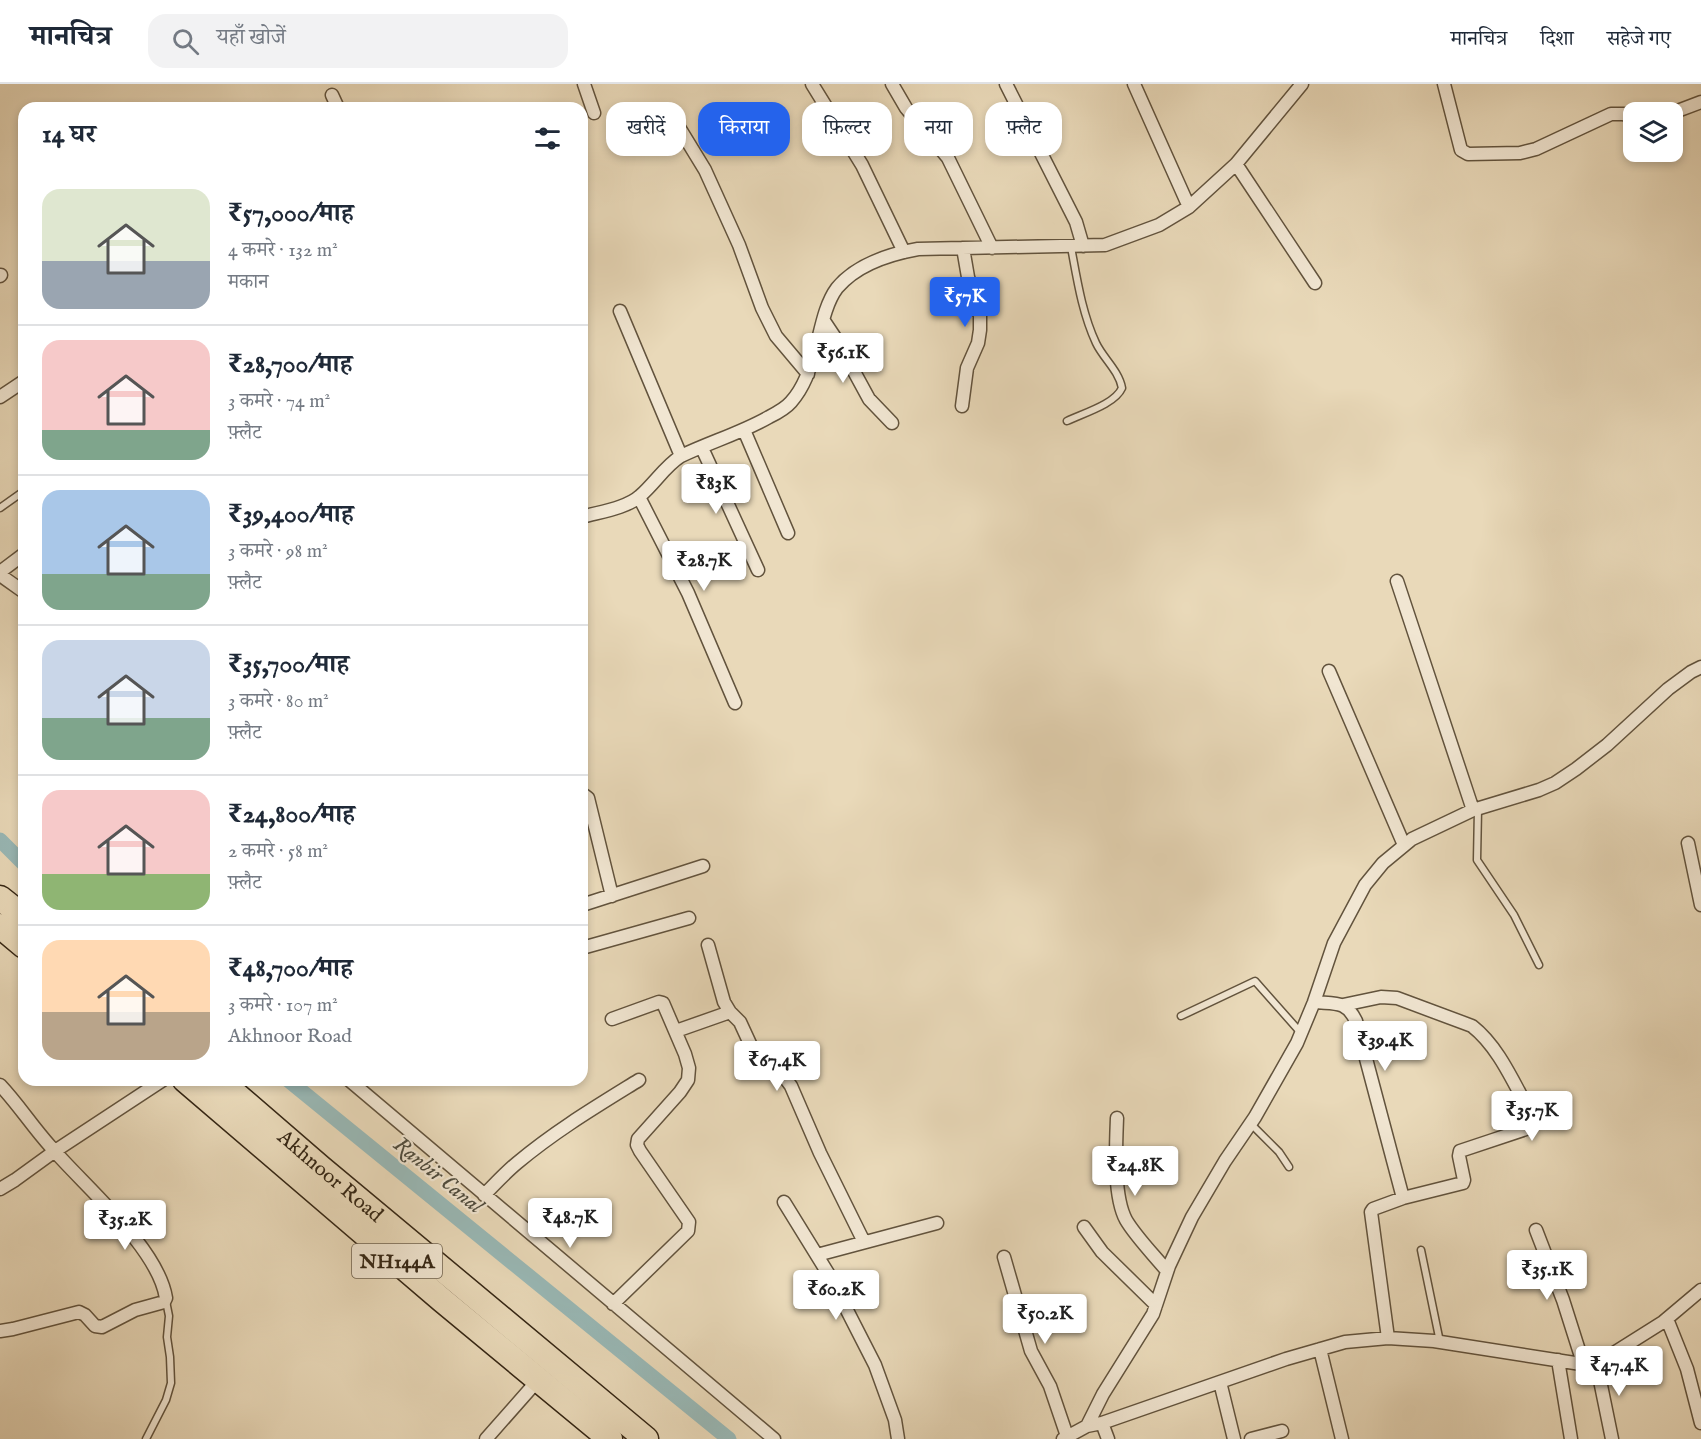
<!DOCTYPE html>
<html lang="hi">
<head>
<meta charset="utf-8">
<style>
	body { margin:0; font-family:"IM FELL English","Noto Serif Devanagari",serif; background:#f2f2f3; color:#1f2937; height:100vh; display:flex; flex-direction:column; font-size:22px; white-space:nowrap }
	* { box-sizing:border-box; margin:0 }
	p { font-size:20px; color:#747a83 }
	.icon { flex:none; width:33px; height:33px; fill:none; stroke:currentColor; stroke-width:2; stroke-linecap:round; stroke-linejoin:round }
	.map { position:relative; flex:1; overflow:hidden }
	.side { position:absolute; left:18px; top:18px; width:570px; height:984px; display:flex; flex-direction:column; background:#fff; border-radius:18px; box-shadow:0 3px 9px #0003 }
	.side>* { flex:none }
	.guide { position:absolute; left:606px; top:18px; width:570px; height:54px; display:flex; gap:12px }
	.controls { position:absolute; left:1623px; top:18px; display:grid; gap:12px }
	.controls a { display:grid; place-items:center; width:60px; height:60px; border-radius:12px; background:#fff; box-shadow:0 3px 9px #0003; font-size:30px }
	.price { position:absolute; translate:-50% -51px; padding:0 14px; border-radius:6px; background:#fff; color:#222; font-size:20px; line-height:39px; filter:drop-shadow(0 2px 3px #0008) }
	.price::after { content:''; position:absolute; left:50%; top:36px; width:18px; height:14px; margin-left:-9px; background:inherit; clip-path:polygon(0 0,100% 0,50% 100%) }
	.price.active { background:#2563eb; color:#fff }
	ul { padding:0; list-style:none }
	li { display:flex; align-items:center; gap:18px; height:150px; padding:0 24px }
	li+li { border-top:2px solid #e0e1e3 }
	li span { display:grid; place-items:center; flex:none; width:168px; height:120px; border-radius:18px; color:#555 }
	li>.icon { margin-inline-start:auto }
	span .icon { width:72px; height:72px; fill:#fffc; stroke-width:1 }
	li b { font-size:26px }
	h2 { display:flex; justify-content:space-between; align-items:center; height:72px; padding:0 24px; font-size:26px }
	.pill { padding:0 21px; border-radius:18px; background:#fff; box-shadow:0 3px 9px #0003; font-size:21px; line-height:54px }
	.pill.active { background:#2563eb; color:#fff }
	header { display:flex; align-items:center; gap:36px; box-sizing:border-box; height:84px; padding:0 30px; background:#fff; border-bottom:2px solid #e0e1e3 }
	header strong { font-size:28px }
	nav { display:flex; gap:33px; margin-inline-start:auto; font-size:21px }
	.search { width:420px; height:54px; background:#f2f2f3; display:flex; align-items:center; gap:15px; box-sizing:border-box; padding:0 21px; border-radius:18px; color:#747a83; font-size:22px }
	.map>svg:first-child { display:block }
</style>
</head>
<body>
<header>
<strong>मानचित्र</strong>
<div class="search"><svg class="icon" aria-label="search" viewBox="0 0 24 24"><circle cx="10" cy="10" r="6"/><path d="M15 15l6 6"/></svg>यहाँ खोजें</div>
<nav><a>मानचित्र</a><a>दिशा</a><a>सहेजे गए</a></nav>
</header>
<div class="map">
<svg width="1701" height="1355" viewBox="0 0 1701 1355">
	<rect width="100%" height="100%" fill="#e9d9b9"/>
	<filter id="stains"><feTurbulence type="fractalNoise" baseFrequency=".00333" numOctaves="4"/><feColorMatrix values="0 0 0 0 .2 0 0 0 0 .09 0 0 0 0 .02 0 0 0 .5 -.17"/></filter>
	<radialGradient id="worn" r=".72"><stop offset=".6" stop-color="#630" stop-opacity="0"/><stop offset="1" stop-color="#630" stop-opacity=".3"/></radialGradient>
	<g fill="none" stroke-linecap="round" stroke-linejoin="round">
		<path stroke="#99b9b7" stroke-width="15" d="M 0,756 L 24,780
			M 288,996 L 729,1355"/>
		<defs>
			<path id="lane" d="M 1067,337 C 1084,329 1115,320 1122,304 C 1119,287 1103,274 1096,259 C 1082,229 1077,195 1071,163
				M 0,424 L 24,407
				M 1478,725 L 1477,776 L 1514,831 L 1539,881
				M 1181,932 L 1255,897 L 1301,949
				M 1251,1040 L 1279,1068 L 1289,1083
				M 1421,1166 L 1440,1258
				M 146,1355 L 166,1316 L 171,1299 L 170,1273 L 167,1253 L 169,1232 L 166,1217"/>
			<path id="street" d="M 584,0 L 594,29
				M 812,0 L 862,81 L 904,168
				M 892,0 L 906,24 L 948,74 L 992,164
				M 1006,0 L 1076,138 L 1083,162
				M 1134,0 L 1189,123
				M 1444,0 L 1461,66 L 1468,70 L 1520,69 L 1536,65 L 1611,30 L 1623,30 L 1634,32
				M 332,11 L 338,24
				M 1672,29 L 1701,18
				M 672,32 L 705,86 L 739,161 L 762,224 L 776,252 L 808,290
				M 1236,80 L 1315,199
				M 0,192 L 1,191
				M 620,227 L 681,372
				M 824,237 L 838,258 L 869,315 L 892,339
				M 0,313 L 24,297
				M 962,322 L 967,284 L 978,259 L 980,246 L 980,232 L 968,193 L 963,164
				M 744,346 L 788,449
				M 702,364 L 758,486
				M 639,413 L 688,509 L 735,619
				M 582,433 C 599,428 627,424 640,412 C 655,399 665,382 681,372 C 710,358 741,349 769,333 C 777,329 785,325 791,318 C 805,302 810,284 816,264 C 821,245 825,220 837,204 C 856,181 890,170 918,165 L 1105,161 L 1159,141 L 1189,123 L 1236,80 L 1302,0
				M 0,488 L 24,470
				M 0,491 L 24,508
				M 1397,497 L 1473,726
				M 1329,587 L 1404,761
				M 582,711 L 584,711 L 588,714 L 612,812
				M 1688,759 L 1701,821
				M 582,821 L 703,782
				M 708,861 L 724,918 L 730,928 L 740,938 L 758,977 L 780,987 L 791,1002 L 820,1069 L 864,1158
				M 582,864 L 689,834
				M 1314,918 C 1335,920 1346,916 1356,937 L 1403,1114
				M 1343,921 L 1381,913 L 1397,914 L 1472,942 C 1499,963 1514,1000 1531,1030 L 1532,1039 L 1530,1042 L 1526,1045 L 1460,1067 L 1459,1072 L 1464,1096 L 1463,1099 L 1403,1114 L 1373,1125 L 1371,1128 L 1388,1254
				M 612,935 L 659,918 L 663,919 L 685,970 L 689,984 L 688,996 L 680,1008 L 638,1055 L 637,1061 L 640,1067 L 689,1138 L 688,1147 L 613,1220
				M 676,947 L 730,928
				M 349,996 L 774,1355
				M 0,1001 C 18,1020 32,1042 50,1062 C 83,1101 158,1163 166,1214 L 164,1218 L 135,1226 L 102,1243 L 95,1242 L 85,1231 L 79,1228 L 13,1245 L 0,1247
				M 1117,1034 C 1116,1061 1113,1112 1126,1136 C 1136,1153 1154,1171 1167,1187
				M 0,1105 L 15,1096 L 55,1067 L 163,996
				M 484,1111 C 495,1100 505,1089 517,1079 C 555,1047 597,1022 639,996
				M 784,1118 L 829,1191 L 875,1281 L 895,1336 L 898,1355
				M 1084,1143 L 1102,1168 L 1156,1221
				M 1536,1146 L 1563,1216 L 1583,1279
				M 817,1171 L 937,1139
				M 1004,1173 L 1031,1267 L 1050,1302 L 1068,1355
				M 1667,1235 L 1687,1285 L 1701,1339
				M 1320,1265 L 1342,1355
				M 1558,1276 L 1571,1355
				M 1596,1277 L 1612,1355
				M 1220,1298 L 1234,1355
				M 1102,1339 L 1108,1355
				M 1087,1342 L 1102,1339 L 1286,1275 L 1345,1258 L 1388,1254 L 1434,1257 L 1581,1280 L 1599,1276 L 1609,1272 L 1663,1238 L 1701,1206
				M 486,1355 L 538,1296
				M 1063,1355 L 1087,1342 L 1103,1310 L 1153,1230 L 1169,1182 L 1192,1133 L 1225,1077 L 1255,1033 L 1297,959 L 1314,918 L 1334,859 L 1365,801 L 1383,779 L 1412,755 L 1473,726 L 1539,706 L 1555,699 L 1576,685 L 1607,661 L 1668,605 L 1691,588 L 1701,583
				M 1251,1355 L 1282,1347"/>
			<g id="highway">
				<path d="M 0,814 L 24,833"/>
				<path d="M 0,842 L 24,862"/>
				<path d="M 185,996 L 442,1216 L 610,1355"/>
				<path id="s1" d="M 219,996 L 321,1084 L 646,1355"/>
			</g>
		</defs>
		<use href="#lane" stroke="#62533d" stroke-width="9"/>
		<use href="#street" stroke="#62533d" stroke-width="15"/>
		<use href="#highway" stroke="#352614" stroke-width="27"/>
		<use href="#lane" stroke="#f1e6d2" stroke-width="6"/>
		<use href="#street" stroke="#f1e6d2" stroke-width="12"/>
		<use href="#highway" stroke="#e9d9b9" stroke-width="24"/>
	</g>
	<g text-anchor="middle" stroke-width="4.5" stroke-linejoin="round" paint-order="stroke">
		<rect fill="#f1e6d2" stroke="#6d604d" stroke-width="1.5" x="352" y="1160" width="90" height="34" rx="4.5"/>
		<g font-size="20" font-weight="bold" fill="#352614">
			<text x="397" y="1184">NH144A</text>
		</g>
		<g font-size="21" fill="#352614" stroke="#f1e6d2">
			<text dy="7" stroke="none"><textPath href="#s1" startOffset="147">Akhnoor Road</textPath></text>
		</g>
		<g font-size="22" font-style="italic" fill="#4e4b3d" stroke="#f1e6d2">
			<text transform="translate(439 1090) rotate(39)" y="8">Ranbir Canal</text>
		</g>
	</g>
	<rect width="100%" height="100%" filter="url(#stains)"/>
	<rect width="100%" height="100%" fill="url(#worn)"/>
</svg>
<div class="controls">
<a><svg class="icon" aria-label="layers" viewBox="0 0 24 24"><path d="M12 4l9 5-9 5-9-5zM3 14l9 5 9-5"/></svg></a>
</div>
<b class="price active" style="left:965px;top:244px">₹57K</b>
<b class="price" style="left:843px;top:300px">₹56.1K</b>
<b class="price" style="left:716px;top:431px">₹83K</b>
<b class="price" style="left:704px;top:508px">₹28.7K</b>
<b class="price" style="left:1385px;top:988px">₹39.4K</b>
<b class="price" style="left:777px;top:1008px">₹67.4K</b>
<b class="price" style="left:1532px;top:1058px">₹35.7K</b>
<b class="price" style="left:1135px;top:1113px">₹24.8K</b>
<b class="price" style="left:570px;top:1165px">₹48.7K</b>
<b class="price" style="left:125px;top:1167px">₹35.2K</b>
<b class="price" style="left:1547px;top:1217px">₹35.1K</b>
<b class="price" style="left:836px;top:1237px">₹60.2K</b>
<b class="price" style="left:1045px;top:1261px">₹50.2K</b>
<b class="price" style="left:1619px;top:1313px">₹47.4K</b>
<div class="guide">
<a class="pill">खरीदें</a>
<a class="pill active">किराया</a>
<a class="pill">फ़िल्टर</a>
<a class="pill">नया</a>
<a class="pill">फ़्लैट</a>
</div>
<section class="side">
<h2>14 घर<svg class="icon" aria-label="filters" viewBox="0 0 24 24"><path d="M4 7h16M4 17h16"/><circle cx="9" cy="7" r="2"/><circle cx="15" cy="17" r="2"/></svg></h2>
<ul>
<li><span style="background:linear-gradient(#dfe7d0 60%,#9aa5b1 0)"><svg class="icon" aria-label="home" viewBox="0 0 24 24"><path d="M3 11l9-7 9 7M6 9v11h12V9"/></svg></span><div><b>₹57,000/माह</b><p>4 कमरे · 132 m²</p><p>मकान</p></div></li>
<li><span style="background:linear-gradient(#f6c9c9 75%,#7fa58c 0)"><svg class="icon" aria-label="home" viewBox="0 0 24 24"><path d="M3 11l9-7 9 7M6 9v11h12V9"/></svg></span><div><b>₹28,700/माह</b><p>3 कमरे · 74 m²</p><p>फ़्लैट</p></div></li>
<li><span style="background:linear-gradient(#a9c7e8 70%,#7fa58c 0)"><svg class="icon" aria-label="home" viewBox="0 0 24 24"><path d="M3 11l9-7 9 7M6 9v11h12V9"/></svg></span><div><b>₹39,400/माह</b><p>3 कमरे · 98 m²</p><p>फ़्लैट</p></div></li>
<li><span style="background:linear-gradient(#c9d6e8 65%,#7fa58c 0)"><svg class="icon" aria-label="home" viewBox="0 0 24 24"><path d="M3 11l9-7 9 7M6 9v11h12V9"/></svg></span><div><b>₹35,700/माह</b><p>3 कमरे · 80 m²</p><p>फ़्लैट</p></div></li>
<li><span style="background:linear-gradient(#f6c9c9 70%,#8fb573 0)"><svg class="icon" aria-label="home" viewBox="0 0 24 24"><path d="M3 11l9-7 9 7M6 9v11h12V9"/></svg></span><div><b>₹24,800/माह</b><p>2 कमरे · 58 m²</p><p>फ़्लैट</p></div></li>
<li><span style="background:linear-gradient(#ffd9b3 60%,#b9a48a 0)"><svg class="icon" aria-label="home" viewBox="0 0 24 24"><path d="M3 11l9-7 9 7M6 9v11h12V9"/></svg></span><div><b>₹48,700/माह</b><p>3 कमरे · 107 m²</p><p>Akhnoor Road</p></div></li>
</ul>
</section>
</div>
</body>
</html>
